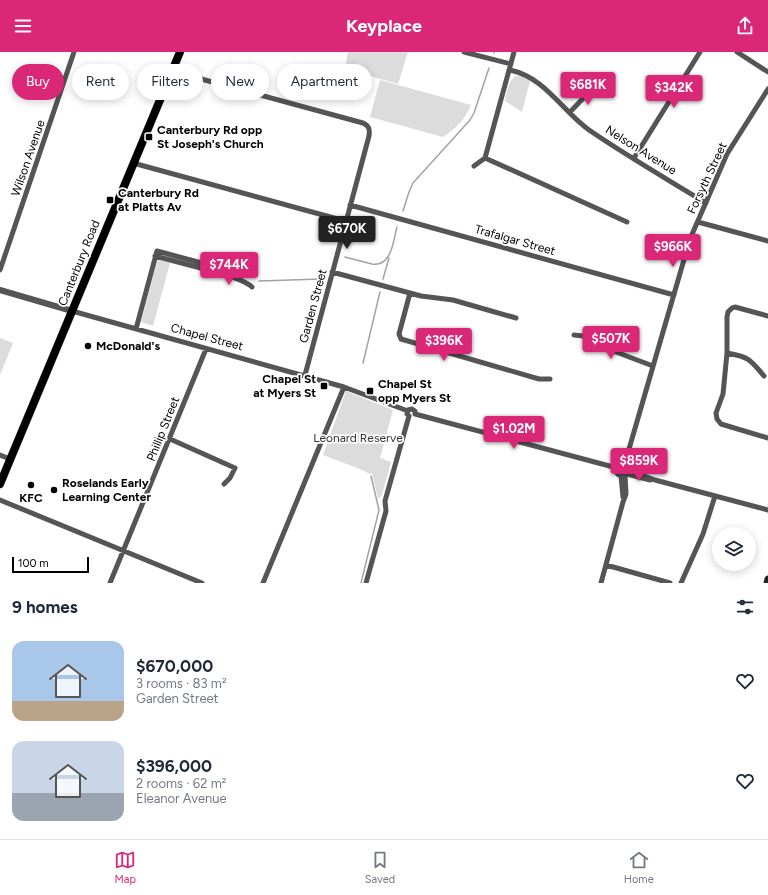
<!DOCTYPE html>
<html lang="en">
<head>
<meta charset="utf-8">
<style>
	body { margin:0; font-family:Figtree,sans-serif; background:#f6f6f7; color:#1f2937; height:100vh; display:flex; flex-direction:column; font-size:15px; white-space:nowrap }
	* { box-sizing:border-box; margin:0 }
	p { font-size:13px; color:#747a83 }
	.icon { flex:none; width:22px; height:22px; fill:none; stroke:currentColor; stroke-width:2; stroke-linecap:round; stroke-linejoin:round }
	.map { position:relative; height:531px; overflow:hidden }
	.panel { display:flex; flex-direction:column; background:#fff; flex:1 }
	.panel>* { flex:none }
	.banner { position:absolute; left:12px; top:12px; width:400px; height:36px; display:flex; gap:8px }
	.buttons { position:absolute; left:712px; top:475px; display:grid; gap:8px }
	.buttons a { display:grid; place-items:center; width:44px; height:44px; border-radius:50%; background:#fff; box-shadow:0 2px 10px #0003; font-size:20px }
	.scale { position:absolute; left:12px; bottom:10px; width:77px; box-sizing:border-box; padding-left:4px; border:2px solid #000; border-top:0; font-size:11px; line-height:14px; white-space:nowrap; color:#000; -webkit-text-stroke:3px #fff; paint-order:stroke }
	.price { position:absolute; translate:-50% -34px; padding:0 9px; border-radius:4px; background:#db2777; color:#fff; font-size:13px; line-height:26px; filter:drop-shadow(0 1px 2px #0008) }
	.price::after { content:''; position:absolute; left:50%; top:24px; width:12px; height:9px; margin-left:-6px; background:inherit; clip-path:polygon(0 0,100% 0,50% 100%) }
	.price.active { background:#222; color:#fff }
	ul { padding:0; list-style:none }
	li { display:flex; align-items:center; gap:12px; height:100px; padding:0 12px }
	li span { display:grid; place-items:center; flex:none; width:112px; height:80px; border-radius:12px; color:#555 }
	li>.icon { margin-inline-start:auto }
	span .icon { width:48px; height:48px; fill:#fffc; stroke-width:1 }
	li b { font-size:17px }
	h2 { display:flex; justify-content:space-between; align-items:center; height:48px; padding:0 12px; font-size:17px }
	.chip { padding:0 14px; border-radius:18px; background:#fff; box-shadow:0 2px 10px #0003; font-size:14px; line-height:36px }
	.chip.active { background:#db2777; color:#fff }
	header { display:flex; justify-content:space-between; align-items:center; height:52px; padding:0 12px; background:#db2777; color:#fff; font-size:18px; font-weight:700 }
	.tab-bar { display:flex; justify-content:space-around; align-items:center; height:56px; border-top:1px solid #e0e1e3; background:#fff; font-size:11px; color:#747a83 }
	.tab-bar a { display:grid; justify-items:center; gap:2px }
	.tab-bar .active { color:#db2777 }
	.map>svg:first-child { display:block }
</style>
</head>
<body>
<header><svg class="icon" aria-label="menu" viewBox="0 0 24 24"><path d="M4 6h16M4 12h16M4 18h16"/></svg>Keyplace<svg class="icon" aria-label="share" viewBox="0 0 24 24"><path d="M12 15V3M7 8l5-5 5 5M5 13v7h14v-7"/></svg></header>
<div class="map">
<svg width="768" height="531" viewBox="0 0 768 531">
	<rect width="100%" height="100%" fill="#fff"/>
	<path fill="#dcdcdc" d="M 348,0 L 408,0 L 398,32 L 345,17 Z
		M 519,23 L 530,29 L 522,60 L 505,49 C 507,39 508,26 519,23 Z
		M 380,28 L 471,53 C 464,69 457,75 443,85 L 370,65 Z
		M 160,208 L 170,211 L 153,274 L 141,270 L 157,210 Z
		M 0,286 L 13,291 L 0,323 Z
		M 346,339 L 393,358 L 380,406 L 391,410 L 382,443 L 378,447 L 372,421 L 370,422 L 360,417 L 323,403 Z"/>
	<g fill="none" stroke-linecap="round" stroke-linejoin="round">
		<path stroke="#a3a3a3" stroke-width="1.5" d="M 494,1 L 494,0
			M 403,159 L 409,140 L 413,131 L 470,68 L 474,61 L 489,16
			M 345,205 L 372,212 C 392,215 393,189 397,175
			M 383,227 L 389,206
			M 259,229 L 321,227
			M 363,311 L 380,240
			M 361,531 L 379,458 L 371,424"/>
		<defs>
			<path id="trunk" d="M 0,432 L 180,0"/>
		</defs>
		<use href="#trunk" stroke="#dbdbdb" stroke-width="9"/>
		<path stroke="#555" stroke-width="5" d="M 464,0 L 511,12
			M 737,0 L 768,20
			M 510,18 C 546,26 561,58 589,78 C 627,104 667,127 706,151
			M 172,19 L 363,71 C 369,74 370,77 369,84 L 305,323
			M 570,60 L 593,36
			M 485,106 L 627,170
			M 485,106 L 514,0
			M 634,106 L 700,0
			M 133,111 L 345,169
			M 474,114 L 485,106
			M 350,153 L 674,243
			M 698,170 L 768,189
			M 0,218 L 74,0
			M 217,218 C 228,226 242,226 252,235
			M 332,220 L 421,244 L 453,248 L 516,266
			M 410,241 L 399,282 L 401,287 L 539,327 L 550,327
			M 72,259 L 344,335 L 408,359
			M 768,264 L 735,255 L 732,256 L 728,260 L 727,265 L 727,301 L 723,342 L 716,361 L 717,367 L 721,372 L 768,386
			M 136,277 L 157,199 L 213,214 L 217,218 L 212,219 L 155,204
			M 574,283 L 583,284 L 608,297 L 653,314
			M 727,301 C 749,305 750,307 764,324
			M 407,362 L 408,358 L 412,357 L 415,359 L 415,362
			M 415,362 L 617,416
			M 170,387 L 235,416 L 230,426 L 224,432
			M 0,403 L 10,407
			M616 418a6 6 0 1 1 12 0a6 6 0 1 1-12 0Z
			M 626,413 L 627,404 L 690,187 L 727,102 L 768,37
			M 628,418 L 655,428 L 768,458
			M 627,422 L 650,428
			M 621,424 L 623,445
			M 0,448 L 202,531
			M 606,513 L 670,531
			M 110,531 L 206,297
			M 263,531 L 344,335
			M 366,531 L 386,459 L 385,449 L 409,364
			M 601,531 L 623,450 L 626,442 L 625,423
			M 681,531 L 703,482 L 715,444"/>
		<path stroke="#555" stroke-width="6" d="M 0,238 L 72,259"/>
		<path stroke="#222" stroke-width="7" d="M 767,531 L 768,527"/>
		<use href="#trunk" stroke="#000" stroke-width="8"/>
	</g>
	<g fill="#000" stroke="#fff" stroke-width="1.5">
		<rect x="145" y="81" width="8" height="8" rx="2"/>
		<rect x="106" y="144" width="8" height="8" rx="2"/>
		<circle cx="88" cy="294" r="4"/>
		<rect x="320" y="330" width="8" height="8" rx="2"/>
		<rect x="366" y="335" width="8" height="8" rx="2"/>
		<circle cx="31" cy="433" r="4"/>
		<circle cx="54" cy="438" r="4"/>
	</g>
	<g text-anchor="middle" stroke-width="3.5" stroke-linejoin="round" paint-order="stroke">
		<g font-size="12" font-weight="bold" fill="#000" stroke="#fff" text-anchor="start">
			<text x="157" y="82">Canterbury Rd opp<tspan x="157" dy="14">St Joseph's Church</tspan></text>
			<text x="118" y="145">Canterbury Rd<tspan x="118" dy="14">at Platts Av</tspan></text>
			<text x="96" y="298">McDonald's</text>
			<text x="316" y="331" text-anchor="end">Chapel St<tspan x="316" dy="14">at Myers St</tspan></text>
			<text x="378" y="336">Chapel St<tspan x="378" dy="14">opp Myers St</tspan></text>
			<text x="62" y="435">Roselands Early<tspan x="62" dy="14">Learning Center</tspan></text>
			<text x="31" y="450" text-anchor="middle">KFC</text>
		</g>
		<g font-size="12" fill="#000" stroke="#fff">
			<text transform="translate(641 98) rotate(32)" y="4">Nelson Avenue</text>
			<text transform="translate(28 106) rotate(-71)" y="4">Wilson Avenue</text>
			<text transform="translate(707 126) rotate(-65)" y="4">Forsyth Street</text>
			<text transform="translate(515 188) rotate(16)" y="4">Trafalgar Street</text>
			<text transform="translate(79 211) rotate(-68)" y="4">Canterbury Road</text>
			<text transform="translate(313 254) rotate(-75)" y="4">Garden Street</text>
			<text transform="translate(207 285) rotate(15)" y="4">Chapel Street</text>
			<text transform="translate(163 377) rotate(-68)" y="4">Phillip Street</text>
		</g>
		<g font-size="12" fill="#333" stroke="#fff">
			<text x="358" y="390">Leonard Reserve</text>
		</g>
	</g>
</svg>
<div class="buttons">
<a><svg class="icon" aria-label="layers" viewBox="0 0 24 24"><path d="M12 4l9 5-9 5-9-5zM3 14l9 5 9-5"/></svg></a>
</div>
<div class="scale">100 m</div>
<b class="price" style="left:588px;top:54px">$681K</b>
<b class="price" style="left:674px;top:57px">$342K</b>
<b class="price active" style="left:347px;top:198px">$670K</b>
<b class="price" style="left:673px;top:216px">$966K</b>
<b class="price" style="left:229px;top:234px">$744K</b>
<b class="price" style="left:611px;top:308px">$507K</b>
<b class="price" style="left:444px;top:310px">$396K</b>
<b class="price" style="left:514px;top:398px">$1.02M</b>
<b class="price" style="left:639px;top:430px">$859K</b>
<div class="banner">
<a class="chip active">Buy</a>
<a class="chip">Rent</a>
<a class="chip">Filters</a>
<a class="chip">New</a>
<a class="chip">Apartment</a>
</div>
</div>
<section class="panel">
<h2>9 homes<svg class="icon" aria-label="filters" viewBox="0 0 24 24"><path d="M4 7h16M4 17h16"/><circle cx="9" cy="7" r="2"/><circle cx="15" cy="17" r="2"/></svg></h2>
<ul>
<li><span style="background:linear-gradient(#a9c7e8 75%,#b9a48a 0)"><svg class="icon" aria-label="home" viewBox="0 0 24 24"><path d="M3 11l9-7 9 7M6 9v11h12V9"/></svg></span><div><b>$670,000</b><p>3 rooms · 83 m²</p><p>Garden Street</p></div><svg class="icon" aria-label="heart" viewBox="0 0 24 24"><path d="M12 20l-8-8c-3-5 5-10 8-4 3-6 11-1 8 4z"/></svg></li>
<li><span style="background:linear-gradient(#c9d6e8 65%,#9aa5b1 0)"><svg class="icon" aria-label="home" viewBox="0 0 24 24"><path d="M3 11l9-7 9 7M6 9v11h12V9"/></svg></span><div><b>$396,000</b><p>2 rooms · 62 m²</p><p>Eleanor Avenue</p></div><svg class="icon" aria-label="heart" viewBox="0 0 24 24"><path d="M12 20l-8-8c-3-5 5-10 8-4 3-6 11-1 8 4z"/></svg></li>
</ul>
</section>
<nav class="tab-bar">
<a class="active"><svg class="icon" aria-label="map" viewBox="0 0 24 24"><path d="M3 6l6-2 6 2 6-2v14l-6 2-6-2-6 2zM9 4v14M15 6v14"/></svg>Map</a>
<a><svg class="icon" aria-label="saved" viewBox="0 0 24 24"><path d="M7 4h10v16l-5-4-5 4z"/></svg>Saved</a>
<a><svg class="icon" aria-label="home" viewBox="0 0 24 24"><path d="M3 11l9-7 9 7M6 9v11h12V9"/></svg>Home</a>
</nav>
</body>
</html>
